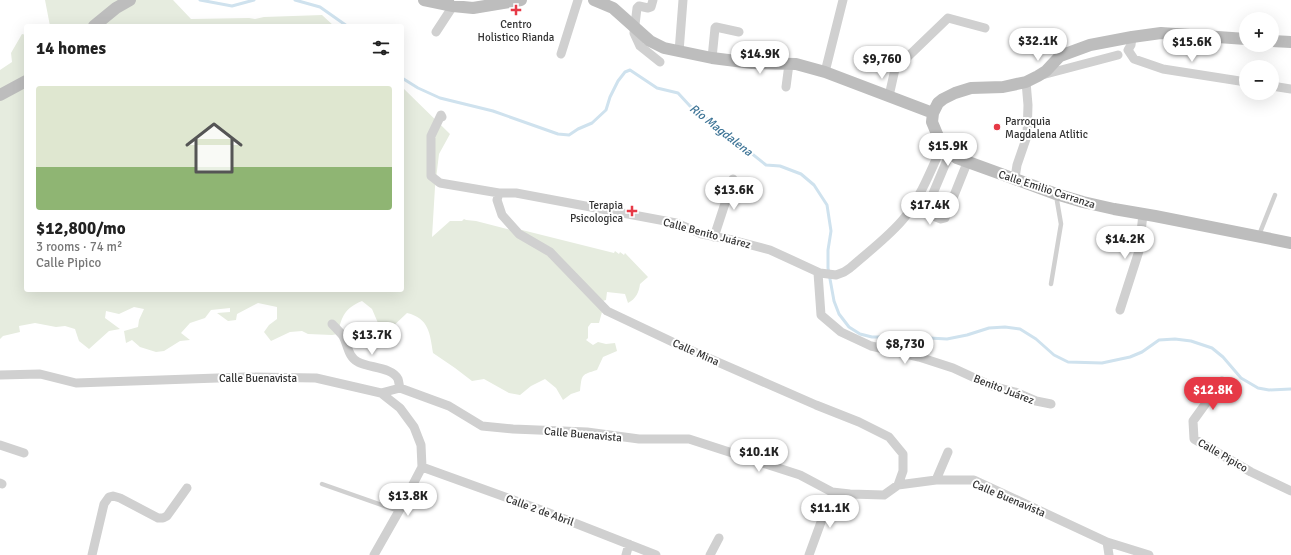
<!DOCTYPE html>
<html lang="en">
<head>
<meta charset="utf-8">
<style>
	body { margin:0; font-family:Signika,sans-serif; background:#f6f6f6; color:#222; height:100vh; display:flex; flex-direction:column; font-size:15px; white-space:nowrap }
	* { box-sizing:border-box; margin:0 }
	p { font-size:13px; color:#767676 }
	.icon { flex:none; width:22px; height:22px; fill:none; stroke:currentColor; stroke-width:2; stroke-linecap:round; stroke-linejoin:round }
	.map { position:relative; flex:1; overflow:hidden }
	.side { position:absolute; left:24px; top:24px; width:380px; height:268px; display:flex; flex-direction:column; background:#fff; border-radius:4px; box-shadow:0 4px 16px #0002 }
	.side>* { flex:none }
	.tools { position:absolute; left:1239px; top:12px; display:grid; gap:8px }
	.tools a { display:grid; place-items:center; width:40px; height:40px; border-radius:50%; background:#fff; box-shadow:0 4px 16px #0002; font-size:20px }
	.price { position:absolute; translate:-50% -34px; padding:0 9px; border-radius:14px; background:#fff; color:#222; font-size:13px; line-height:26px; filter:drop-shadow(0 1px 2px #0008) }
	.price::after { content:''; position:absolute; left:50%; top:24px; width:12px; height:9px; margin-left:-6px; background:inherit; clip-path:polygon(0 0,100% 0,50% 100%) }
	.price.active { background:#e63946; color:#fff }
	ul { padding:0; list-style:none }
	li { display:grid; align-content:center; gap:8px; height:212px; padding:0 12px }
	li span { display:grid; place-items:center; height:124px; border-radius:4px; color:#555 }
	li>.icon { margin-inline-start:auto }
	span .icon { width:72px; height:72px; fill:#fffc; stroke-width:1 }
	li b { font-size:17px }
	h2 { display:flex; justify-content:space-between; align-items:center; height:48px; padding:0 12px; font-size:17px }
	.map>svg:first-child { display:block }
</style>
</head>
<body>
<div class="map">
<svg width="1291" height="555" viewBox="0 0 1291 555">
	<rect width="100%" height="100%" fill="#fff"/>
	<path fill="#e6ecdf" d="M 45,0 L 173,0 L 191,19 L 249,18 L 255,19 L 264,17 L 322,15 L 334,26 L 50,26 Z
		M 22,34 L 26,35 L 26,290 L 402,290 L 402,87 L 450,134 L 439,154 L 435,187 L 432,237 L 450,221 L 462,221 L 464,219 L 466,220 L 476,221 L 515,231 L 522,230 L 614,253 L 615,251 L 619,254 L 620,252 L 624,255 L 625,253 L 648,277 L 640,284 C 639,292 636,299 628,303 L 625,294 L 607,292 L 606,300 L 596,303 L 602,312 L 599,323 L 591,323 L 588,327 L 588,338 L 586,340 L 593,345 L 598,342 L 606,344 L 615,343 L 617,351 L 603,357 L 597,370 C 581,375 582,374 580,391 L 571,394 L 563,400 L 556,388 L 545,379 L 531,386 L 520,395 L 509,393 L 484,379 L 472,381 L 455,368 L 433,353 C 430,334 429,318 407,313 L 388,331 L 378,323 L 372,309 L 362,301 C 345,308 341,317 338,334 L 332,335 L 308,334 L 302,331 L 290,332 L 271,341 L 264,332 L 269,325 L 277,319 L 277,307 L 258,303 L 237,314 L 236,320 L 228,321 L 217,313 L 230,312 L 230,308 L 211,310 L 205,318 L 190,323 L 181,333 L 190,340 L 180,341 L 164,351 L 156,352 L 140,347 L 132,340 L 126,343 L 124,331 L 138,327 L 139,320 L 144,309 L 134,307 L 119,314 L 106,311 L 105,318 L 120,329 L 109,331 L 89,349 L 79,341 L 75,329 L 65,326 L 56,327 L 35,323 L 19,326 L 20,332 L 3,336 L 0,339 L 0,70 L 12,62 L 11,53 Z"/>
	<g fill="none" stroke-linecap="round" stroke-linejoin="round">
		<path stroke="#cfe2ee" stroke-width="3" d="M 200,0 L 232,6 L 254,0
			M 295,0 L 320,7 L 347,26
			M 402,78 L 418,88 L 440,98 L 493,111 L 558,134 L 569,135 L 578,129 L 592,123 L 606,110 L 610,97 L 618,81 L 625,72 L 630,70 L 657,88 L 678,93 L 690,106 L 731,137 L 766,165 L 780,166 L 801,174 L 814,185 L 827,205 L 831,231 L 828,250 L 828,268 L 834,301 L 839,314 L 849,327 L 860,334 L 872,337 L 912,337 L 947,339 L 967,335 L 989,328 L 1005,327 L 1020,329 L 1036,339 L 1054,355 L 1068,362 L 1102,363 L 1130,357 L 1142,352 L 1159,340 L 1175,339 L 1191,341 L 1212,348 L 1223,357 L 1241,378 L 1258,388 L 1269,390 L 1291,389"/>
		<path stroke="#d0d0d0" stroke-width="4.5" d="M 1259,235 L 1275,195
			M 1051,284 L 1061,224 L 1056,195
			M 322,484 L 399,511"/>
		<path stroke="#d0d0d0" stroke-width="9" d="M 653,0 L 651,7 L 648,8 L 639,6 L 637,8 L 634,33 L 640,46 L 660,62
			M 436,32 L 453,6
			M 1132,37 L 1131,45 L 1128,50 L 1134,59 L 1163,69 L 1246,82
			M 679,52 L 683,0
			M 561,54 L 578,0
			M 712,58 L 715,28 L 716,27 L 739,32
			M 825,72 L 843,0
			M 1042,75 L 1118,55
			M 1272,86 L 1291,89
			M 786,87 L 789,64
			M 889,96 L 895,69 L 948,18 L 985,28
			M 442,117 L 441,115 L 431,136 L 431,176 L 440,183 L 499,193 L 516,193 L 676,223 L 702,234 L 732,240 L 770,250 L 820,273 L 836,275 L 844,272 L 850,268 C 868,252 891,235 905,217 C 921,196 931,170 942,146
			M 950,153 L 926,210 L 928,214 L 941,219 L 945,218 L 967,163
			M 1015,178 L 1017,165 L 1027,136 L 1028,105 L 1026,82
			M 499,193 L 497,200 L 502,215 L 519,234 L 550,252 L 607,311 L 681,346 L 816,405 L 859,422 L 889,437 L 903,454 L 903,471 L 898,485
			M 714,237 L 733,179
			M 818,273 L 821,315 L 841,332 L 871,346 L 919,357 L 953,368 L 992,386 L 1015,392 L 1036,401 L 1051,404
			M 1120,310 L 1139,251 L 1143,214
			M 332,324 C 336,328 340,332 343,336 C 348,345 348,357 358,362 C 369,368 392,367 398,379 C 399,382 399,385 400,388
			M 0,375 L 40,374 L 76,383 L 246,377 L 316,378 L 381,393 L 400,388 L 449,406 L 482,426 L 513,429 L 587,432 L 639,439 L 689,439 L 800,475 L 832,492 L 850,494 L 884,495 L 898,485 L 936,480 L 974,480 L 1107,542 L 1149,555
			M 1222,381 L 1193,421 L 1194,439 L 1251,472 L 1291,491
			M 0,445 L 24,453
			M 422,467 L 544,511 L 656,555
			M 936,480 L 948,452
			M 0,483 L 2,484
			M 1107,542 L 1109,555
			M 92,555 L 104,504 L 109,497 L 113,496 L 120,498 L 158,518 L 163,518 L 167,516 L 187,488
			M 374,555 L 399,511 L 422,467 L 421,445 L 414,427 L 400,408 L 381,393
			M 626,555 L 629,544
			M 710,555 L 719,538
			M 809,555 L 832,492"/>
		<path stroke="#bdbdbd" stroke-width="12" d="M 424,0 L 453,6 L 473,8 L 521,0
			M 594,0 L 613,8 L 650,41 L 664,48 L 712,58 L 752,63 L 796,64 L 825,72 L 933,113
			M 94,26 L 116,8 L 130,0
			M 1246,39 L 1161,33 L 1132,37 L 1090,45 L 1060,56 L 1046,71 L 1038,76 L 1026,82 L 1003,87 L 971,88 L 955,93 L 943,99 L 938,103 L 933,113 L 932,122 L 942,146 L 950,153 L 957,158 L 1056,194 L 1083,202 L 1114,209 L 1155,216 L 1291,243
			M 1272,41 L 1291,42
			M 0,95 L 26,81"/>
	</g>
	<g fill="#e63946" stroke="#fff" stroke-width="1.5">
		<path d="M514 4h4v4h4v4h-4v4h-4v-4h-4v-4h4z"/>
		<circle cx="997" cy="127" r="4"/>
		<path d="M630 205h4v4h4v4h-4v4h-4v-4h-4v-4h4z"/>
	</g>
	<g text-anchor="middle" stroke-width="4" stroke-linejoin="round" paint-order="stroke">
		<g font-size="11" fill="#333" stroke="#fff">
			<text x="516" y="28">Centro<tspan x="516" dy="13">Holistico Rianda</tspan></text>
			<text x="1005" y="125" text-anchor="start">Parroquia<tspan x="1005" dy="13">Magdalena Atlitic</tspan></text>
			<text x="623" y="209" text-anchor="end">Terapia<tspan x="623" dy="13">Psicologica</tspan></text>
		</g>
		<g font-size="11" fill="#333" stroke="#fff">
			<text transform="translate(1047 189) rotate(18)" y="4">Calle Emilio Carranza</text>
			<text transform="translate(707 233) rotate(15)" y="4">Calle Benito Juárez</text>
			<text transform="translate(696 352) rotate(24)" y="4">Calle Mina</text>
			<text x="258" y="382">Calle Buenavista</text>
			<text transform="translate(1004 389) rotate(21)" y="4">Benito Juárez</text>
			<text transform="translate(583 434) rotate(5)" y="4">Calle Buenavista</text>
			<text transform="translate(1223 455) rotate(30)" y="4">Calle Pipico</text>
			<text transform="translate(1009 498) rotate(23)" y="4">Calle Buenavista</text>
			<text transform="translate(540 510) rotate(20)" y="4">Calle 2 de Abril</text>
		</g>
		<g font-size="12" font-style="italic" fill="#3f7597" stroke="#fff">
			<text transform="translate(721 130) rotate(38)" y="4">Río Magdalena</text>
		</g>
	</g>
</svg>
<div class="tools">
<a>+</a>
<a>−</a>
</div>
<b class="price" style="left:1038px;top:62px">$32.1K</b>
<b class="price" style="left:1192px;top:63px">$15.6K</b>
<b class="price" style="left:760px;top:75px">$14.9K</b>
<b class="price" style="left:882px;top:80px">$9,760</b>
<b class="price" style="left:948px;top:167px">$15.9K</b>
<b class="price" style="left:734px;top:211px">$13.6K</b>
<b class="price" style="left:930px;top:226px">$17.4K</b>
<b class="price" style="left:1125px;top:260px">$14.2K</b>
<b class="price" style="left:372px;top:356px">$13.7K</b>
<b class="price" style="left:905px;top:365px">$8,730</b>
<b class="price active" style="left:1213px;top:411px">$12.8K</b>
<b class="price" style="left:759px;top:473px">$10.1K</b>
<b class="price" style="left:408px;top:517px">$13.8K</b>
<b class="price" style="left:830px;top:529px">$11.1K</b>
<section class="side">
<h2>14 homes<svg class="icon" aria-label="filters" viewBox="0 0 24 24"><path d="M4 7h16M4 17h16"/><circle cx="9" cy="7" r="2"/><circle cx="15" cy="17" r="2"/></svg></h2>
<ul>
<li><span style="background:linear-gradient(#dfe7d0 65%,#8fb573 0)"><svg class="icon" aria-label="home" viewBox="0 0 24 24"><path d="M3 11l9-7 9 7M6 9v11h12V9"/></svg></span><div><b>$12,800/mo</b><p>3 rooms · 74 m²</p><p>Calle Pipico</p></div></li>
</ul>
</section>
</div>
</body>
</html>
